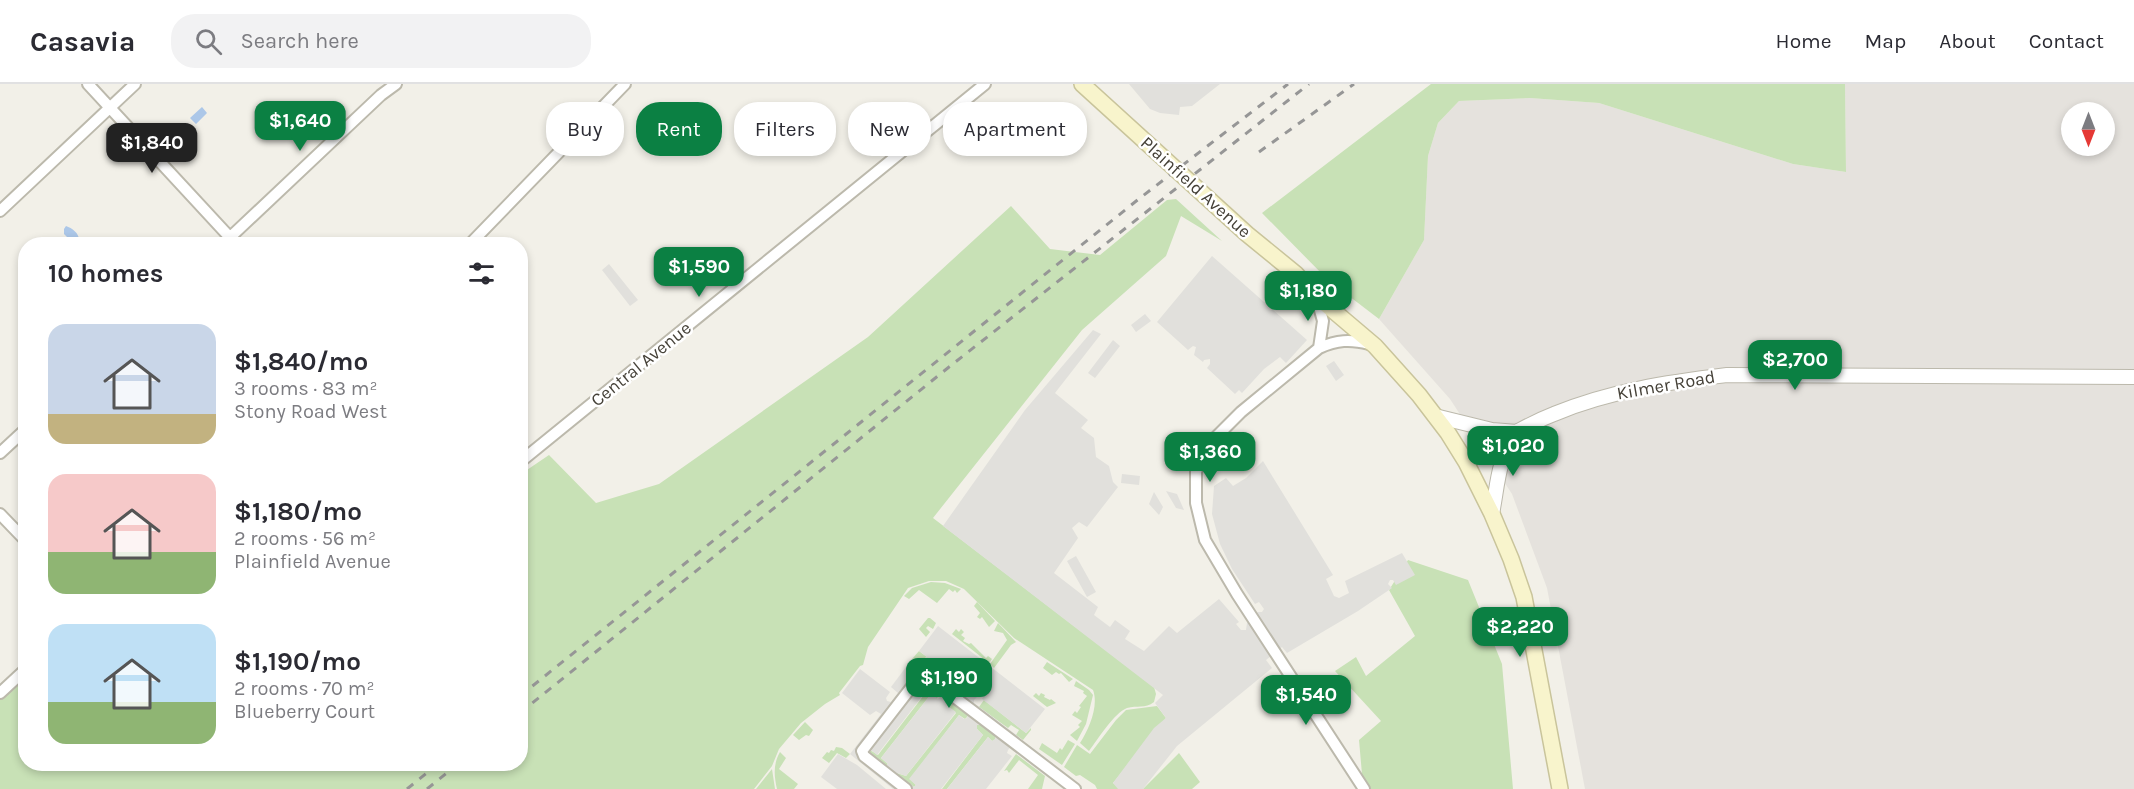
<!DOCTYPE html>
<html lang="en">
<head>
<meta charset="utf-8">
<style>
	body { margin:0; font-family:Karla,sans-serif; background:#f2f2f3; color:#2b2b33; height:100vh; display:flex; flex-direction:column; font-size:22px; white-space:nowrap }
	* { box-sizing:border-box; margin:0 }
	p { font-size:20px; color:#7c7c81 }
	.icon { flex:none; width:33px; height:33px; fill:none; stroke:currentColor; stroke-width:2; stroke-linecap:round; stroke-linejoin:round }
	.map { position:relative; flex:1; overflow:hidden }
	.panel { position:absolute; left:18px; top:153px; width:510px; height:534px; display:flex; flex-direction:column; background:#fff; border-radius:24px; box-shadow:0 3px 9px #0003 }
	.panel>* { flex:none }
	.top-card { position:absolute; left:546px; top:18px; width:570px; height:54px; display:flex; gap:12px }
	.needle { width:39px; rotate:180deg }
	.controls { position:absolute; left:2061px; top:18px; display:grid; gap:12px }
	.controls a { display:grid; place-items:center; width:54px; height:54px; border-radius:50%; background:#fff; box-shadow:0 3px 9px #0003; font-size:30px }
	.price { position:absolute; translate:-50% -51px; padding:0 14px; border-radius:12px; background:#0b8043; color:#fff; font-size:20px; line-height:39px; filter:drop-shadow(0 2px 3px #0008) }
	.price::after { content:''; position:absolute; left:50%; top:36px; width:18px; height:14px; margin-left:-9px; background:inherit; clip-path:polygon(0 0,100% 0,50% 100%) }
	.price.on { background:#222; color:#fff }
	ul { padding:0; list-style:none }
	li { display:flex; align-items:center; gap:18px; height:150px; padding:0 30px }
	li span { display:grid; place-items:center; flex:none; width:168px; height:120px; border-radius:18px; color:#555 }
	li>.icon { margin-inline-start:auto }
	span .icon { width:72px; height:72px; fill:#fffc; stroke-width:1 }
	li b { font-size:26px }
	h2 { display:flex; justify-content:space-between; align-items:center; height:72px; padding:0 30px; font-size:26px }
	.chip { padding:0 21px; border-radius:24px; background:#fff; box-shadow:0 3px 9px #0003; font-size:21px; line-height:54px }
	.chip.on { background:#0b8043; color:#fff }
	header { display:flex; align-items:center; gap:36px; box-sizing:border-box; height:84px; padding:0 30px; background:#fff; border-bottom:2px solid #e1e1e2 }
	header strong { font-size:28px }
	nav { display:flex; gap:33px; margin-inline-start:auto; font-size:21px }
	.search { width:420px; height:54px; background:#f2f2f3; display:flex; align-items:center; gap:15px; box-sizing:border-box; padding:0 21px; border-radius:24px; color:#7c7c81; font-size:22px }
	.map>svg:first-child { display:block }
</style>
</head>
<body>
<header>
<strong>Casavia</strong>
<div class="search"><svg class="icon" aria-label="search" viewBox="0 0 24 24"><circle cx="10" cy="10" r="6"/><path d="M15 15l6 6"/></svg>Search here</div>
<nav><a>Home</a><a>Map</a><a>About</a><a>Contact</a></nav>
</header>
<div class="map">
<svg width="2134" height="705" viewBox="0 0 2134 705">
	<rect width="100%" height="100%" fill="#f2f0e8"/>
	<path fill="#e5e2dd" fill-rule="evenodd" d="M 1845,0 L 2134,0 L 2134,705 L 1585,705 L 1547,504 L 1512,410 L 1450,315 L 1379,235 L 1424,156 L 1428,72 L 1438,39 L 1459,17 L 1530,14 L 1599,19 L 1793,80 L 1846,88 ZM 2072,28 L 2104,28 L 2104,62 L 2072,62 Z"/>
	<path fill="#c8e1b6" d="M 1431,0 L 1845,0 L 1846,88 L 1793,80 L 1599,19 L 1530,14 L 1459,17 L 1438,39 L 1428,72 L 1424,156 L 1379,235 L 1328,196 L 1262,129 Z
		M 1176,115 L 1222,157 L 1181,132 L 1166,172 L 1082,246 L 933,434 L 1154,603 L 1156,610 L 1154,618 C 1145,625 1137,621 1127,624 C 1114,629 1098,655 1089,667 L 1080,659 C 1089,645 1099,622 1093,606 L 1014,554 L 964,505 L 946,497 L 929,497 L 908,504 L 868,563 L 863,581 L 860,582 L 839,609 L 840,611 L 825,620 L 801,639 L 779,665 L 772,682 L 754,705 L 0,705 L 0,604 L 24,579 L 26,680 L 520,680 L 521,390 L 549,371 L 596,419 L 659,400 L 868,253 L 1011,122 L 1050,165 L 1100,171 L 1167,116 Z
		M 1408,476 L 1468,496 L 1502,580 L 1513,705 L 1358,705 L 1362,690 L 1359,656 L 1381,637 L 1335,587 L 1356,573 L 1366,592 L 1415,552 L 1389,506 Z
		M 931,498 L 945,499 L 961,505 L 957,509 L 955,506 L 953,508 L 949,505 L 937,519 L 919,506 L 909,515 L 904,512 L 912,504 Z
		M 977,518 L 995,537 L 989,543 L 982,533 L 980,535 L 977,533 L 980,529 L 974,522 Z
		M 928,534 L 930,534 L 936,539 L 933,545 L 928,542 L 926,544 L 930,548 L 926,553 L 919,545 Z
		M 998,539 L 1016,558 L 1011,561 L 994,584 L 990,580 L 1007,556 L 1003,549 L 994,547 Z
		M 956,545 L 959,548 L 961,545 L 964,548 L 961,551 L 965,554 L 963,557 L 969,560 L 971,559 L 986,574 L 988,572 L 992,575 L 989,579 L 952,550 Z
		M 919,567 L 964,601 L 970,596 L 972,597 L 964,609 L 937,589 L 938,587 L 936,585 L 934,587 L 931,585 L 935,581 L 926,573 L 919,582 L 912,575 Z
		M 1047,578 L 1073,595 L 1069,598 L 1061,589 L 1059,590 L 1056,588 L 1052,591 L 1043,584 Z
		M 926,597 L 940,609 L 941,612 L 936,614 L 931,610 L 881,674 L 888,680 L 886,682 L 870,670 L 869,667 L 870,666 L 878,671 L 927,607 L 921,601 L 921,598 Z
		M 1076,597 L 1089,606 L 1093,611 L 1086,640 L 1077,657 L 1070,651 L 1080,643 L 1078,641 L 1082,637 L 1072,631 L 1075,627 L 1077,629 L 1081,623 L 1079,622 L 1087,612 L 1083,609 L 1084,607 L 1074,602 Z
		M 1036,609 L 1039,612 L 1041,609 L 1045,611 L 1044,613 L 1050,616 L 1051,615 L 1056,619 L 1047,623 L 1033,612 Z
		M 984,616 L 1026,649 L 1031,644 L 1031,646 L 1023,656 L 1016,651 L 1019,646 L 1011,641 L 1008,644 L 979,623 Z
		M 951,618 L 969,631 L 965,635 L 959,631 L 910,695 L 916,701 L 914,703 L 897,690 L 897,689 L 906,692 L 956,629 L 949,623 Z
		M 1157,622 L 1166,634 L 1113,699 L 1118,703 L 1118,705 L 1097,705 L 1095,701 L 1080,691 L 1076,692 L 1064,683 L 1077,661 L 1090,670 L 1116,636 L 1126,626 Z
		M 805,638 L 813,646 L 809,652 L 806,651 L 799,656 L 793,651 Z
		M 982,640 L 996,651 L 995,656 L 992,657 L 988,653 L 947,705 L 942,705 L 983,651 L 977,645 L 977,641 Z
		M 1068,656 L 1075,660 L 1062,681 L 1039,665 L 1042,659 L 1057,669 L 1060,664 L 1062,666 Z
		M 836,663 L 842,664 L 850,670 L 846,674 L 837,669 L 829,679 L 822,674 L 827,668 L 829,669 L 831,666 L 834,667 Z
		M 780,668 L 786,674 L 779,685 L 798,700 L 794,705 L 777,705 C 774,692 773,680 780,668 Z
		M 1179,669 L 1200,698 L 1192,705 L 1143,705 Z
		M 1016,670 L 1045,692 L 1042,705 L 1028,705 L 1038,691 L 1019,676 L 1009,689 L 1007,686 L 1004,687 Z
		M 772,685 L 775,705 L 756,705 Z"/>
	<path fill="#e1e0dc" d="M 1129,0 L 1220,0 L 1192,22 L 1180,23 L 1179,31 L 1160,29 L 1150,25 Z
		M 1212,172 L 1307,256 L 1286,279 L 1280,273 L 1264,285 L 1242,309 L 1239,306 L 1235,310 L 1207,284 L 1210,280 L 1210,275 L 1204,276 L 1203,278 L 1194,271 L 1196,263 L 1193,262 L 1188,266 L 1157,238 Z
		M 609,180 L 638,216 L 630,222 L 602,186 Z
		M 1145,230 L 1151,237 L 1136,248 L 1131,241 Z
		M 1093,246 L 1101,250 L 1055,309 L 1088,336 L 1081,344 L 1094,354 L 1096,373 L 1109,382 L 1113,398 L 1118,403 L 1087,443 L 1079,438 L 1072,444 L 1078,454 L 1054,489 L 1098,523 L 1094,531 L 1110,543 L 1115,536 L 1130,547 L 1125,555 L 1144,567 L 1169,542 L 1177,549 L 1219,515 L 1239,538 L 1236,540 L 1241,546 L 1246,546 L 1247,539 L 1258,528 L 1262,528 L 1264,525 L 1259,518 L 1255,520 L 1232,485 L 1220,460 L 1212,430 L 1214,402 L 1226,394 L 1233,402 L 1246,394 L 1263,377 L 1333,491 L 1326,495 L 1334,512 L 1339,514 L 1349,509 L 1345,497 L 1402,469 L 1415,491 L 1396,501 L 1393,496 L 1390,496 L 1388,500 L 1392,504 L 1358,527 L 1287,569 L 1282,563 L 1266,576 L 1272,584 L 1177,662 L 1143,705 L 1118,705 L 1113,699 L 1154,644 L 1166,634 L 1155,619 L 1163,611 L 943,442 L 1025,326 Z
		M 1113,256 L 1120,262 L 1095,294 L 1088,289 Z
		M 1334,277 L 1344,291 L 1336,297 L 1326,282 Z
		M 1122,390 L 1140,392 L 1139,401 L 1121,399 Z
		M 1166,407 L 1177,410 L 1184,426 L 1176,424 Z
		M 1154,408 L 1163,423 L 1159,431 L 1149,420 Z
		M 1076,472 L 1096,508 L 1087,513 L 1067,477 Z
		M 938,542 L 1045,625 L 1026,649 L 982,615 L 986,608 L 985,605 L 974,616 L 974,619 L 1019,653 L 1008,666 L 1007,669 L 1012,672 L 986,705 L 947,705 L 988,653 L 992,657 L 996,654 L 994,649 L 982,640 L 977,641 L 977,645 L 983,651 L 941,705 L 893,705 L 850,670 L 881,630 L 876,627 L 870,631 L 842,609 L 860,585 L 890,608 L 886,614 L 887,617 L 891,618 L 898,609 L 891,603 L 912,575 L 919,582 L 911,592 L 927,606 L 877,671 L 871,666 L 869,667 L 870,670 L 886,682 L 888,680 L 881,674 L 931,610 L 938,615 L 942,611 L 951,618 L 949,623 L 956,628 L 906,692 L 897,689 L 898,691 L 914,703 L 916,701 L 909,695 L 959,631 L 964,635 L 967,634 L 968,629 L 953,618 L 961,609 L 964,609 L 972,596 L 970,596 L 964,601 L 919,567 Z
		M 838,670 L 857,681 L 886,705 L 837,705 L 821,693 Z"/>
	<path fill="#acc7e8" d="M 202,23 L 207,29 L 196,40 L 190,34 Z
		M 66,142 C 72,144 79,149 79,156 L 76,159 L 72,158 L 64,150 L 64,145 Z"/>
	<g fill="none" stroke-linecap="round" stroke-linejoin="round">
		<defs>
			<path id="minor" d="M 88,0 L 236,160
				M 0,127 L 135,0
				M 223,160 L 381,11 L 396,0
				M 470,160 L 625,0
				M 1316,212 L 1323,237 L 1319,264
				M 0,369 L 26,345
				M 520,378 L 985,0
				M 0,430 L 26,457
				M 0,609 L 26,585
				M 906,705 L 864,672 L 862,667 L 920,592 L 924,590 L 1075,705
				M 1364,705 L 1237,510 L 1205,456 L 1196,419 L 1196,388 L 1206,363 L 1241,328 L 1319,264 C 1337,256 1350,255 1369,260"/>
			<path id="tertiary" d="M 1435,332 L 1492,346 L 1517,348
				M 1466,378 C 1495,361 1523,342 1554,330 C 1609,307 1669,298 1727,291 L 2134,293
				M 1492,430 C 1498,400 1497,378 1515,352"/>
			<path id="secondary" d="M 1082,0 L 1247,150 L 1296,190 L 1316,212 L 1375,262 L 1419,311 L 1448,349 L 1466,378 L 1492,430 L 1511,475 L 1524,513 L 1560,705"/>
		</defs>
		<use href="#minor" stroke="#bcb9ac" stroke-width="14"/>
		<use href="#tertiary" stroke="#bcb9ac" stroke-width="16"/>
		<use href="#secondary" stroke="#c9c49b" stroke-width="18"/>
		<use href="#minor" stroke="#fff" stroke-width="10"/>
		<use href="#tertiary" stroke="#fff" stroke-width="14"/>
		<use href="#secondary" stroke="#f8f4cc" stroke-width="15"/>
		<path stroke="#969696" stroke-width="3" stroke-dasharray="8 8" stroke-linecap="butt" d="M 1259,68 L 1354,0
			M 520,612 L 1140,114 L 1288,0
			M 520,629 L 949,283 L 1309,0
			M 407,705 L 438,680
			M 427,705 L 458,680"/>
	</g>
	<g text-anchor="middle" stroke-width="5" stroke-linejoin="round" paint-order="stroke">
		<g font-size="18" fill="#454138" stroke="#fff">
			<text transform="translate(1196 103) rotate(42)" y="6">Plainfield Avenue</text>
			<text transform="translate(641 280) rotate(-39)" y="6">Central Avenue</text>
			<text transform="translate(1666 301) rotate(-10)" y="6">Kilmer Road</text>
		</g>
	</g>
</svg>
<div class="controls">
<a><svg class="needle" viewBox="-14 -14 28 28"><path d="M0-13l5 13h-10z" fill="#e53935"/><path d="M0 13l5-13h-10z" fill="#7c7c81"/></svg></a>
</div>
<b class="price" style="left:300px;top:68px">$1,640</b>
<b class="price on" style="left:152px;top:90px">$1,840</b>
<b class="price" style="left:699px;top:214px">$1,590</b>
<b class="price" style="left:1308px;top:238px">$1,180</b>
<b class="price" style="left:1795px;top:307px">$2,700</b>
<b class="price" style="left:1513px;top:393px">$1,020</b>
<b class="price" style="left:1210px;top:399px">$1,360</b>
<b class="price" style="left:1520px;top:574px">$2,220</b>
<b class="price" style="left:949px;top:625px">$1,190</b>
<b class="price" style="left:1306px;top:642px">$1,540</b>
<div class="top-card">
<a class="chip">Buy</a>
<a class="chip on">Rent</a>
<a class="chip">Filters</a>
<a class="chip">New</a>
<a class="chip">Apartment</a>
</div>
<section class="panel">
<h2>10 homes<svg class="icon" aria-label="filters" viewBox="0 0 24 24"><path d="M4 7h16M4 17h16"/><circle cx="9" cy="7" r="2"/><circle cx="15" cy="17" r="2"/></svg></h2>
<ul>
<li><span style="background:linear-gradient(#c9d6e8 75%,#c2b280 0)"><svg class="icon" aria-label="home" viewBox="0 0 24 24"><path d="M3 11l9-7 9 7M6 9v11h12V9"/></svg></span><div><b>$1,840/mo</b><p>3 rooms · 83 m²</p><p>Stony Road West</p></div></li>
<li><span style="background:linear-gradient(#f6c9c9 65%,#8fb573 0)"><svg class="icon" aria-label="home" viewBox="0 0 24 24"><path d="M3 11l9-7 9 7M6 9v11h12V9"/></svg></span><div><b>$1,180/mo</b><p>2 rooms · 56 m²</p><p>Plainfield Avenue</p></div></li>
<li><span style="background:linear-gradient(#bfe0f5 65%,#8fb573 0)"><svg class="icon" aria-label="home" viewBox="0 0 24 24"><path d="M3 11l9-7 9 7M6 9v11h12V9"/></svg></span><div><b>$1,190/mo</b><p>2 rooms · 70 m²</p><p>Blueberry Court</p></div></li>
</ul>
</section>
</div>
</body>
</html>
